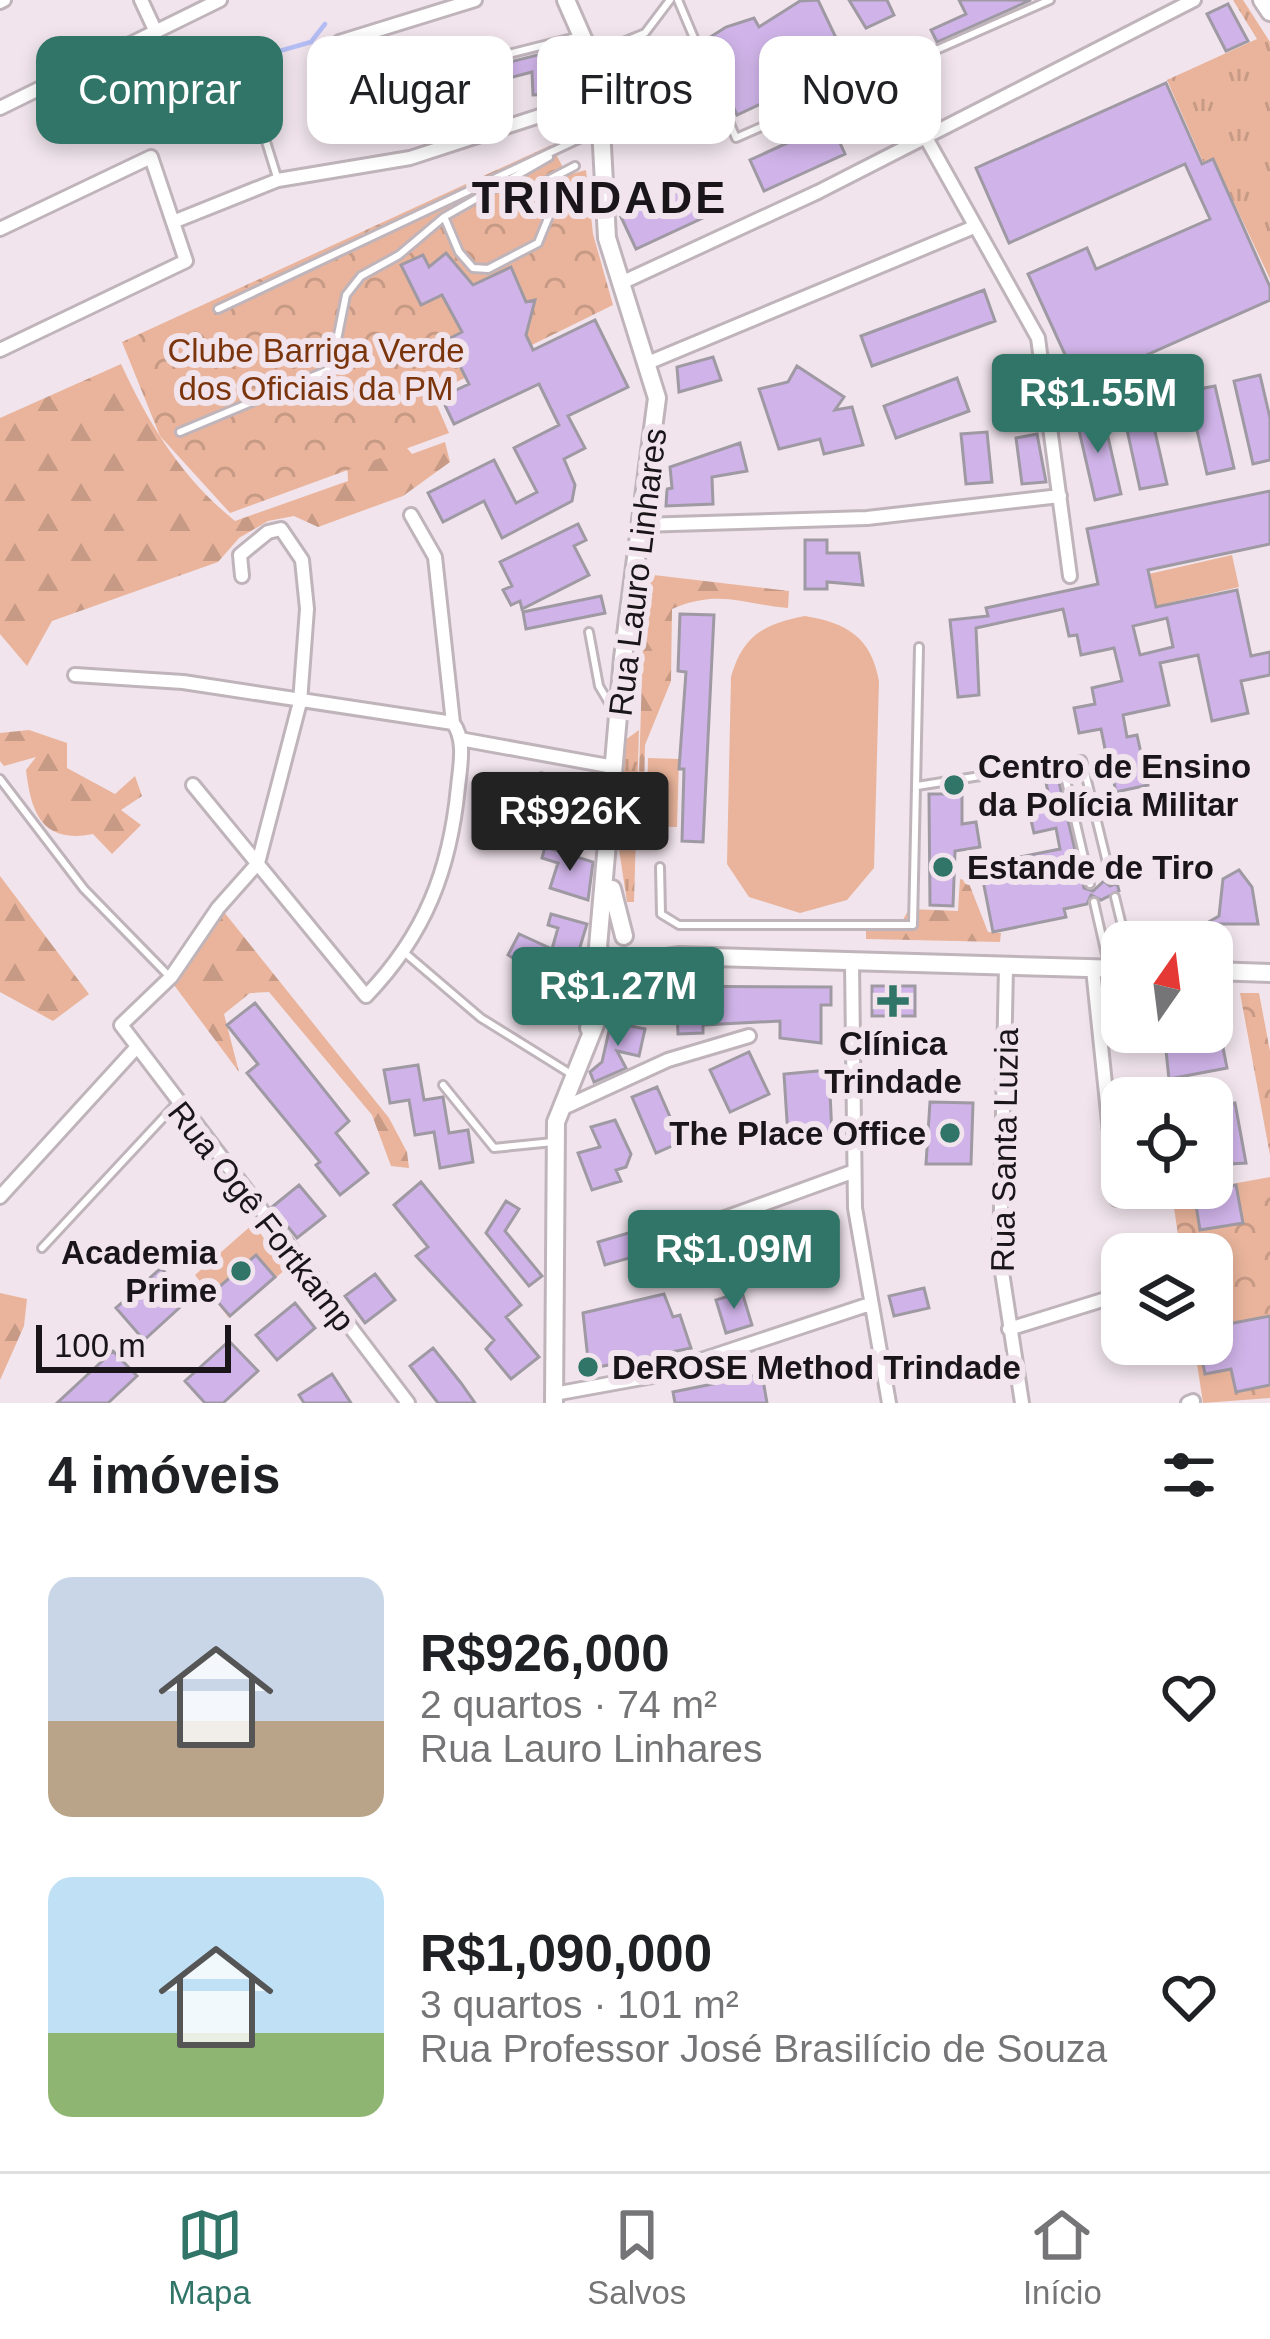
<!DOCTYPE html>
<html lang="pt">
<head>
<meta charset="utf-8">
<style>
	body { margin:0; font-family:Arial,sans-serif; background:#f2f2f2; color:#202124; height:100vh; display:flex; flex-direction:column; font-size:45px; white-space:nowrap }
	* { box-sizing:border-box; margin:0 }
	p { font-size:39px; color:#757577 }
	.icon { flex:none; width:66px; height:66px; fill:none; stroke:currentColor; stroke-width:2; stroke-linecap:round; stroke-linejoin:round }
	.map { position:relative; height:1403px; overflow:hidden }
	.details { display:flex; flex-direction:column; background:#fff; flex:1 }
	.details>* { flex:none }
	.banner { position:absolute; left:36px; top:36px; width:1200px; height:108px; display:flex; gap:24px }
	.needle { width:78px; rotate:14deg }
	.tools { position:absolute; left:1101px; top:921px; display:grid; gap:24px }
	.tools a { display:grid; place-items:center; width:132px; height:132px; border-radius:24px; background:#fff; box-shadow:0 6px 18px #0003; font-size:60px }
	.scale { position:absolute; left:36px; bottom:30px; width:195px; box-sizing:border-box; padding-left:12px; border:6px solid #191518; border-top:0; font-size:33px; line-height:42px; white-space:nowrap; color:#191518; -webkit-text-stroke:9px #f1e4ec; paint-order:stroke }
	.price { position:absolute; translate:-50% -102px; padding:0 27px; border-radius:12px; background:#317568; color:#fff; font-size:39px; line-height:78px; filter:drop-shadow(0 3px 6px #0008) }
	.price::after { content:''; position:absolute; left:50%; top:72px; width:36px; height:27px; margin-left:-18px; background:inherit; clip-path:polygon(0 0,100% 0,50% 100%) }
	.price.on { background:#222; color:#fff }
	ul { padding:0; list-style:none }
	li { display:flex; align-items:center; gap:36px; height:300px; padding:0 48px }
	li span { display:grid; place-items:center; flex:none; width:336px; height:240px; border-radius:24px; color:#555 }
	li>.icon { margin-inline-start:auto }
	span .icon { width:144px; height:144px; fill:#fffc; stroke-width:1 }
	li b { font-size:51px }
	h2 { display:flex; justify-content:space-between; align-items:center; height:144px; padding:0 48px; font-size:51px }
	.tag { padding:0 42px; border-radius:24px; background:#fff; box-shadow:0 6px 18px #0003; font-size:42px; line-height:108px }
	.tag.on { background:#317568; color:#fff }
	.menu { display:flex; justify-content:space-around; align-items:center; height:168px; border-top:3px solid #e0e0e0; background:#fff; font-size:33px; color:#757577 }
	.menu a { display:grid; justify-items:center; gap:6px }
	.menu .on { color:#317568 }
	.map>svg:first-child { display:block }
</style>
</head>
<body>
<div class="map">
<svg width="1270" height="1403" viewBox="0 0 1270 1403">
	<defs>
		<pattern id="grass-tufts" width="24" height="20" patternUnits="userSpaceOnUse" patternTransform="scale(3)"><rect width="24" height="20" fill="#e9b49b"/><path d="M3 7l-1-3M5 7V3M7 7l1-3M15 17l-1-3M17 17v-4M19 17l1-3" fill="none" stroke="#c79a85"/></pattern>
		<pattern id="forest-firs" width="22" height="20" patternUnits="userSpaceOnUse" patternTransform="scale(3)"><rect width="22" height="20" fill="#e9b49b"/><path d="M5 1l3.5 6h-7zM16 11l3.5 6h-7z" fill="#c79a85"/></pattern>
		<pattern id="park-crowns" width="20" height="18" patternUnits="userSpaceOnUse" patternTransform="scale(3)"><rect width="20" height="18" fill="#e9b49b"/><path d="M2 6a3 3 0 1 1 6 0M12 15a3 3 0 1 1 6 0" fill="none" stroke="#c79a85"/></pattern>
	</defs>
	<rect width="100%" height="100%" fill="#f1e4ec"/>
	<path fill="url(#grass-tufts)" d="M 1233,0 L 1243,0 L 1270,42 L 1270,279 L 1213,158 L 1203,162 L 1167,80 L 1257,39 Z
		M 639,730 L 634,902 L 627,902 L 617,836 L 621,743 Z"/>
	<path fill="url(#forest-firs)" d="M 121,364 C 150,426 181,477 235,521 L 348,481 L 346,438 L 396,435 L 412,454 L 445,442 L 450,462 L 403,496 L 318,527 L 294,516 L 268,521 L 239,538 L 218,562 L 52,621 L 27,666 L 0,634 L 0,418 Z
		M 645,574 L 789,591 L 788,608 C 741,604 720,589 672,609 L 671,681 L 645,745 L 643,842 L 637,841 Z
		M 29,730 L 67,743 L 67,768 L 115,794 L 135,776 L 142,796 L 121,810 L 141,825 L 112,854 L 93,834 C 42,844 31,813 26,770 L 36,757 L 4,766 L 0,761 L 0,733 Z
		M 0,876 L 89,994 L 53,1021 L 0,992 Z
		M 960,879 L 968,881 L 988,932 L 1001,933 L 1000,942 L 866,939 L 866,927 L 899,927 L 909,909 L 958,911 Z
		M 224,912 L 389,1118 L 407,1152 L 409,1168 L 391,1166 L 372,1115 L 269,992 L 250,993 L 224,1014 L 239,1072 L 174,985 Z
		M 0,1293 L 27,1299 L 24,1326 L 0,1380 Z"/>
	<path fill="url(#park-crowns)" d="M 551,145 L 567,175 L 586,170 L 593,234 L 613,305 L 432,394 L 449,433 L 230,513 L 160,436 L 122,342 Z
		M 1240,993 L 1259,993 L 1270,1051 L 1270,1155 Z
		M 1270,1177 L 1270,1398 L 1203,1403 L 1194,1344 L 1212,1344 L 1212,1254 L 1181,1254 L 1172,1195 Z"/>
	<path fill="#e9b49b" d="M 1232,555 L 1239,587 L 1156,606 L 1149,574 Z
		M 805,616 C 847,623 871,637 879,681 L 874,868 L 847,900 L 800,913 L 749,897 L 727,864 L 731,677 C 743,635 764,624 805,616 Z
		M 648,758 L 679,759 L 677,827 L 647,826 Z
		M 253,1224 L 287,1268 L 229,1318 L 195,1275 Z"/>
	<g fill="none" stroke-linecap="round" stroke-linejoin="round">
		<path stroke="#b4bef5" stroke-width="4.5" d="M 178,80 L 311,42 L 325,24"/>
	</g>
	<path fill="#d0b4e9" stroke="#9f99a4" stroke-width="3" fill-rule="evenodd" d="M 818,0 L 848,63 L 737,115 L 704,41 L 726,27 L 754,18 L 759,27 L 800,1 Z
		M 849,0 L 887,0 L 894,15 L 866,28 Z
		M 959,0 L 1031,0 L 937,42 L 931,30 L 966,14 Z
		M 1228,4 L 1248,41 L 1226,51 L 1207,14 Z
		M 561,49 L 565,63 L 557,65 L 558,94 L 533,95 L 532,72 L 494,82 L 490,67 Z
		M 1166,83 L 1202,164 L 1213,159 L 1270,287 L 1270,300 L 1079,385 L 1028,274 L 1087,248 L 1096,269 L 1210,219 L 1185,164 L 1009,243 L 976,168 Z
		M 831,123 L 845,154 L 764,191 L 750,160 Z
		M 707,178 L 722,209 L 636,249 L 621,217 Z
		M 446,253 L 473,285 L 511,267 L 526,302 L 535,300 L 526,335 L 533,350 L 595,320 L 628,387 L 568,416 L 585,448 L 564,459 L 575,485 L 572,501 L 502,538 L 484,501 L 443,522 L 428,493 L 494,460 L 516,503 L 537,492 L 514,448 L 559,425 L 539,384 L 454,424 L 441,397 L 469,384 L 447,340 L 462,332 L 442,295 L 421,305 L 401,265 L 423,255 L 429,267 Z
		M 984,290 L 995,321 L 872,366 L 861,336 Z
		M 713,357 L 721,380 L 679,392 L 677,367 Z
		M 797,366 L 844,397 L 835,410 L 852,407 L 863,445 L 824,454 L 820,439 L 779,449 L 759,389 L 788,382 Z
		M 1260,375 L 1270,418 L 1270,460 L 1253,464 L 1234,381 Z
		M 957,378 L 969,411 L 896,438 L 884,406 Z
		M 1215,386 L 1234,468 L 1207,474 L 1188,391 Z
		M 1148,401 L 1167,484 L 1140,489 L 1122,407 Z
		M 1102,411 L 1121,494 L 1095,500 L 1076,417 Z
		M 987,432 L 992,482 L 966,484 L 961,434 Z
		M 1037,434 L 1046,482 L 1022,484 L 1016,438 Z
		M 740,443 L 747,471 L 712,477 L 713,504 L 666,506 L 667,489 L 672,488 L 670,467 Z
		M 1270,491 L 1270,544 L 1148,570 L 1156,607 L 1237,590 L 1251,656 L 1270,652 L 1270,675 L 1241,681 L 1248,713 L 1212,721 L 1198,655 L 1160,663 L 1169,705 L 1123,715 L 1127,737 L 1137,735 L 1148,785 L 1116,792 L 1112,773 L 1103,775 L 1100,760 L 1107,759 L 1101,729 L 1079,733 L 1074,708 L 1095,704 L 1092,688 L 1122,681 L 1114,648 L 1081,655 L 1077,635 L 1069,636 L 1063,609 L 976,628 L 979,695 L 958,697 L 950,620 L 988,616 L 986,608 L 1098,584 L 1087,529 ZM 1167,618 L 1173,647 L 1140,655 L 1133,626 Z
		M 578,524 L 586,540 L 574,546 L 589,575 L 522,609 L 520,601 L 511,605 L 503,590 L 512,586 L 500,562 Z
		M 805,540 L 827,540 L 827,553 L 859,553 L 863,585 L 827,582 L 827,589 L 805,589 Z
		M 601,596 L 605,613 L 526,629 L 523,612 Z
		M 680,614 L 714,615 L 703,842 L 682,841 L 684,769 L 679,769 L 686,672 L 678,671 Z
		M 541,773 L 556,775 L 565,792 L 591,794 L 587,829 L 574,828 L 575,811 L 543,836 L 533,824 L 547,811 L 548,802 L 538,793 Z
		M 1057,774 L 1084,888 L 1093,891 L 1104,881 L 1110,886 L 1117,883 L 1119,891 L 1101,900 L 1091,895 L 1087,904 L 1064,909 L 1066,917 L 993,932 L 980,865 L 1060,849 L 1056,828 L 1034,833 L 1027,803 L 1049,798 L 1045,777 Z
		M 929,794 L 962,794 L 962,824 L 976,822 L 980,847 L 955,851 L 953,906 L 930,905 Z
		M 545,847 L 593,862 L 588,900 L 550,888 L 558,863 L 542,858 Z
		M 1239,870 L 1252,887 L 1258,924 L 1205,924 L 1219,916 L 1223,879 Z
		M 551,914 L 587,924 L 576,960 L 577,994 L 508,955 L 519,934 L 552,949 L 558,928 L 548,925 Z
		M 637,986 L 831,987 L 831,1005 L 821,1005 L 821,1043 L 780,1038 L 780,1021 L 703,1025 L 703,1033 L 678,1034 L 677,1011 L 637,1011 Z
		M 872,986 L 915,986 L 915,1016 L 872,1016 Z
		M 255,1003 L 349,1121 L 336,1133 L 368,1173 L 340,1195 L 316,1165 L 320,1162 L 247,1073 L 258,1064 L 227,1025 Z
		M 611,1022 L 645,1029 L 639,1056 L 617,1051 L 626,1068 L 594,1082 L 590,1072 L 602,1062 Z
		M 1164,1032 L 1220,1032 L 1227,1068 L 1169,1079 Z
		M 749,1052 L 769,1094 L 730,1112 L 710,1070 Z
		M 418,1065 L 424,1100 L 443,1097 L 449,1133 L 468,1130 L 473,1162 L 440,1168 L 434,1132 L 415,1135 L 409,1100 L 390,1103 L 384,1070 Z
		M 829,1070 L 832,1136 L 788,1137 L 784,1074 Z
		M 657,1087 L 681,1142 L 656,1153 L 632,1097 Z
		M 930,1102 L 973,1103 L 971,1164 L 926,1164 Z
		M 1235,1103 L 1246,1163 L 1212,1165 L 1212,1107 Z
		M 615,1120 L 631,1154 L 626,1167 L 616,1170 L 621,1181 L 592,1190 L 578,1153 L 600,1147 L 591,1127 Z
		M 421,1182 L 521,1305 L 506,1317 L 539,1357 L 511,1379 L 486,1349 L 494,1340 L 416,1256 L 428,1247 L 394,1205 Z
		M 299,1185 L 325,1216 L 297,1238 L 272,1207 Z
		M 1236,1185 L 1243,1223 L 1200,1230 L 1194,1193 Z
		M 506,1201 L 519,1209 L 505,1231 L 542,1276 L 529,1286 L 486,1233 Z
		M 669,1221 L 665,1238 L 671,1246 L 605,1265 L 598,1242 Z
		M 256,1255 L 275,1277 L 230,1316 L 211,1294 Z
		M 161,1268 L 189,1299 L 144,1340 L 116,1308 Z
		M 375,1274 L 395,1300 L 365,1323 L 345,1296 Z
		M 924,1288 L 929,1308 L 894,1316 L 889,1296 Z
		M 742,1292 L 752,1325 L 726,1333 L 716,1300 Z
		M 664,1294 L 673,1317 L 680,1315 L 691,1348 L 589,1369 L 583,1313 Z
		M 295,1303 L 315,1328 L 277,1360 L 256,1335 Z
		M 1270,1316 L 1270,1385 L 1236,1392 L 1231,1369 L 1205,1374 L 1199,1344 L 1225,1335 L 1223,1325 Z
		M 229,1341 L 258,1371 L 223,1403 L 205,1403 L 185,1381 Z
		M 433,1348 L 461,1383 L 475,1403 L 438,1403 L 422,1382 L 410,1366 Z
		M 113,1351 L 137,1376 L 108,1403 L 57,1403 Z
		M 332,1374 L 351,1403 L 304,1403 L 299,1395 Z
		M 762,1374 L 767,1403 L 675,1403 L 673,1392 Z"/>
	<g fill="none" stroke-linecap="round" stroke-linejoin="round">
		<defs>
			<path id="lane" d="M 678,0 L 736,138 L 1050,0
				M 339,42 L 356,74 L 402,81 L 580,36
				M 596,53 L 645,33 L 670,0
				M 244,71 L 277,177
				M 445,219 L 459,252 L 473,268 L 488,269 L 538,243 L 549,216 L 550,179 L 575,166
				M 218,309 L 600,129
				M 180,432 L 326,371 L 332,365 L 346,295 L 361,276 L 399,255 L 444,217 L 549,157
				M 589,632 L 599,686 L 615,713
				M 1062,763 L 1090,884
				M 0,779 L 84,889 L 168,975
				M 917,786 L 1082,760 L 1111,879
				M 660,867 L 661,914 L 679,925 L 913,925 L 919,647
				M 1115,897 L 1126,942
				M 1094,902 L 1109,968
				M 405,953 L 481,1018 L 571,1074
				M 443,1085 L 494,1148 L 553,1142
				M 42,1248 L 176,1104"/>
			<path id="street" d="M 141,0 L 155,30
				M 0,2 L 4,0
				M 339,42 L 475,0
				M 0,108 L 220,0
				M 925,136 L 1038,338 L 1070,576
				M 173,222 L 278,180 L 410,158 L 601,96
				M 0,229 L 151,157 L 186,261 L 0,350
				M 621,283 L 818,192 L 1194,0
				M 650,362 L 974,227
				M 640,525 L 867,518 L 1060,496
				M 242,576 L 240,555 L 268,532 L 281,529 L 302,560 L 307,609 L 300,702 L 258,863 L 218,908 L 171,977 L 121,1025 L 408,1403
				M 75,675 L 183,682 L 453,723
				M 460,739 L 614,767
				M 193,785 L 366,996 C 425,935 450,870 458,787 C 460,767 466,740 453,723 L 435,557 L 411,515
				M 852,963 L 855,1208 L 889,1403
				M 1006,967 L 1000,1259 L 1022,1403
				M 1093,969 L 1117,1199
				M 561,1109 L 668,1060 L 749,1036
				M 0,1197 L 135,1049
				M 675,1236 L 852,1172
				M 1009,1329 L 1122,1294
				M 554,1394 L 653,1376 L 870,1304
				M 1188,1403 L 1193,1401"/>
			<path id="secondary" d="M 566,0 L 598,73 L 607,238 L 657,398 L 623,658 L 598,947 L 603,961 L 589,1028
				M 1262,0 L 1270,12
				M 612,889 L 624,936
				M 603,961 L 619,965 L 678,956 L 1122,969
				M 1212,971 L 1270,973
				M 554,1403 L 556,1122 L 619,965"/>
		</defs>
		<use href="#lane" stroke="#c0b4bb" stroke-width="12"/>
		<use href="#street" stroke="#c0b4bb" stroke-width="18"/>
		<use href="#secondary" stroke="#c0b4bb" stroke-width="22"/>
		<use href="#lane" stroke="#fff" stroke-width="6"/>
		<use href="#street" stroke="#fff" stroke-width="12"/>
		<use href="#secondary" stroke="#fff" stroke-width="16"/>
	</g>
	<g fill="#317568" stroke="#f1e4ec" stroke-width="4.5">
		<circle cx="954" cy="785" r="12"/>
		<circle cx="943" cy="867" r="12"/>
		<path d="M887 983h12v12h12v12h-12v12h-12v-12h-12v-12h12z"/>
		<circle cx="950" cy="1133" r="12"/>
		<circle cx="241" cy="1271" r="12"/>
		<circle cx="588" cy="1367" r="12"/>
	</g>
	<g text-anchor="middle" stroke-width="12" stroke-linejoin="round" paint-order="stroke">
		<g font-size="33" fill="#7b350d" stroke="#f1e4ec">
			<text x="316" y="362">Clube Barriga Verde<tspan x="316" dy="38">dos Oficiais da PM</tspan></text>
		</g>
		<g font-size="33" fill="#191518" stroke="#f1e4ec">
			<text transform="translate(637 572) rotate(-83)" y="12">Rua Lauro Linhares</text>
			<text transform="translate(1004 1150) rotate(-89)" y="12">Rua Santa Luzia</text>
			<text transform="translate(262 1216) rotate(52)" y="12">Rua Ogê Fortkamp</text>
		</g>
		<g font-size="33" font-weight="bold" fill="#191518" stroke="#f1e4ec" text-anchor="start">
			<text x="978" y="778">Centro de Ensino<tspan x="978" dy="38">da Polícia Militar</tspan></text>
			<text x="967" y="879">Estande de Tiro</text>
			<text x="893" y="1055" text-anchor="middle">Clínica<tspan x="893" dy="38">Trindade</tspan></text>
			<text x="926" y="1145" text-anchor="end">The Place Office</text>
			<text x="217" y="1264" text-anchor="end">Academia<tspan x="217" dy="38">Prime</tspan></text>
			<text x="612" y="1379">DeROSE Method Trindade</text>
		</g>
		<g font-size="45" font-weight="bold" letter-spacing="3" fill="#191518" stroke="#f1e4ec">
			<text x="600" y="213">TRINDADE</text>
		</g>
	</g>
</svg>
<div class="tools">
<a><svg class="needle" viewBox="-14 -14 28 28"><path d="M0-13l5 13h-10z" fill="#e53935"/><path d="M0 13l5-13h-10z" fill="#757577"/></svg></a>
<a><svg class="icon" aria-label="locate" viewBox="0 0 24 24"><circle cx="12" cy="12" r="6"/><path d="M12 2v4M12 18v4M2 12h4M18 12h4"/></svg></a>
<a><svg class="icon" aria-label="layers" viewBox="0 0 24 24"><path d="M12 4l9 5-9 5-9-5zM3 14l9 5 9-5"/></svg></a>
</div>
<div class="scale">100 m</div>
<b class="price" style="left:1098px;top:456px">R$1.55M</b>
<b class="price on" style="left:570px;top:874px">R$926K</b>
<b class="price" style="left:618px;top:1049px">R$1.27M</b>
<b class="price" style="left:734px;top:1312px">R$1.09M</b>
<div class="banner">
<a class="tag on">Comprar</a>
<a class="tag">Alugar</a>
<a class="tag">Filtros</a>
<a class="tag">Novo</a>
</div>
</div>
<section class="details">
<h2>4 imóveis<svg class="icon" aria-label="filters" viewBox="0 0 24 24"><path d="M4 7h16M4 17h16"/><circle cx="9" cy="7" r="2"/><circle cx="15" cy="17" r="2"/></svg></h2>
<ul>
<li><span style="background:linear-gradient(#c9d6e8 60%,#b9a48a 0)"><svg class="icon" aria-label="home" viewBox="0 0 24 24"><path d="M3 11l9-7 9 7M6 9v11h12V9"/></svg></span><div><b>R$926,000</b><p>2 quartos · 74 m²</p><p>Rua Lauro Linhares</p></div><svg class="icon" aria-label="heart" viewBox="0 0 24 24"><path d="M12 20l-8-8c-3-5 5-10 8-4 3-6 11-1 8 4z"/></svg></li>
<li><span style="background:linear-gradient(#bfe0f5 65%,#8fb573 0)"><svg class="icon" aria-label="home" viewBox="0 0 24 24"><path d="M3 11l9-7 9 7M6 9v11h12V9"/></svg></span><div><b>R$1,090,000</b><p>3 quartos · 101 m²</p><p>Rua Professor José Brasilício de Souza</p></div><svg class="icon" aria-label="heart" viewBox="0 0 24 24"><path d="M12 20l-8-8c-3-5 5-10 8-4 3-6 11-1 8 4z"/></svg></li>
</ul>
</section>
<nav class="menu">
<a class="on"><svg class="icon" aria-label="map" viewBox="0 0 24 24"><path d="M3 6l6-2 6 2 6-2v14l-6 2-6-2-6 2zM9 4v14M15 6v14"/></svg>Mapa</a>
<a><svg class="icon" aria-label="saved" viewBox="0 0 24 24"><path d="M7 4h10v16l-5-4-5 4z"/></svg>Salvos</a>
<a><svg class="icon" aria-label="home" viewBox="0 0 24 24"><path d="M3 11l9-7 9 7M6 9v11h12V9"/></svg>Início</a>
</nav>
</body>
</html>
